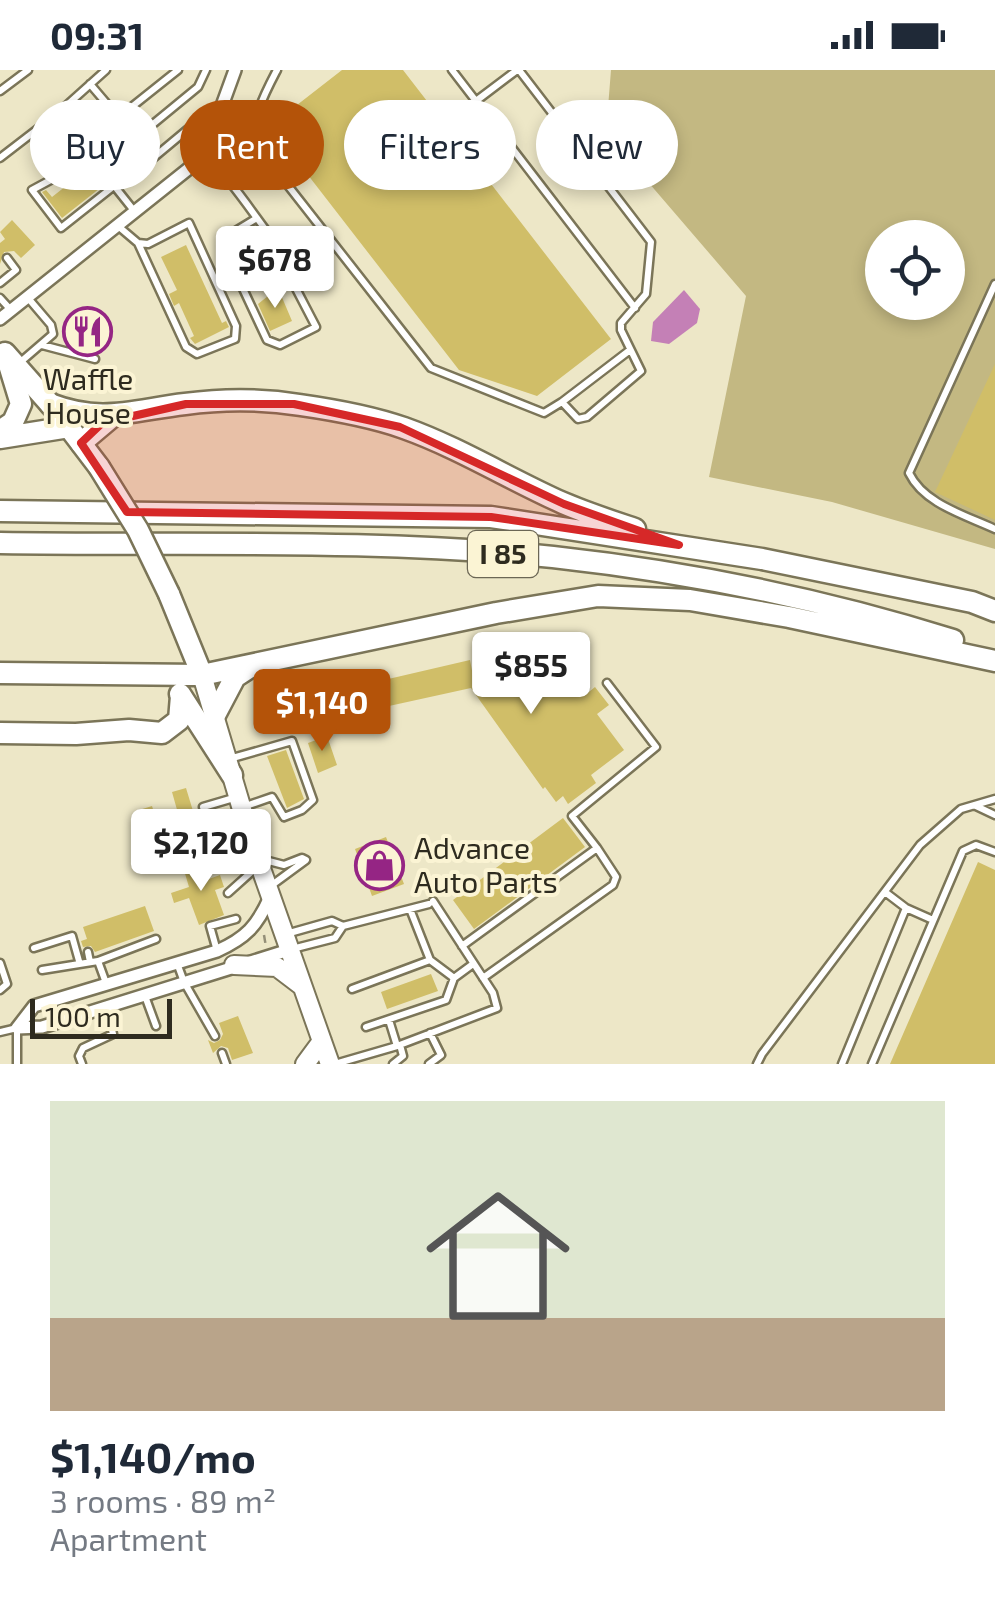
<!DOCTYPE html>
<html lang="en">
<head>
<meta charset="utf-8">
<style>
	body { margin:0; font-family:"Exo 2",sans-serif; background:#f2f2f3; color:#1f2937; height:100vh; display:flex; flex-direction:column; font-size:38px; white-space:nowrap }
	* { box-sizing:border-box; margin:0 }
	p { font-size:32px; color:#747a83 }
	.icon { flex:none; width:55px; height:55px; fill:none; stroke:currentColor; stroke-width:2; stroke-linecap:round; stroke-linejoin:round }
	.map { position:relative; height:994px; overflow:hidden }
	.drawer { display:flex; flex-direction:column; background:#fff; flex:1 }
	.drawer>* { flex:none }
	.banner { position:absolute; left:30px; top:30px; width:935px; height:90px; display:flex; gap:20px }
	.fabs { position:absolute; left:865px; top:150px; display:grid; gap:20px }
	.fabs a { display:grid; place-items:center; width:100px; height:100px; border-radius:50%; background:#fff; box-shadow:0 5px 15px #0003; font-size:50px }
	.scale { position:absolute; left:30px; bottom:25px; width:142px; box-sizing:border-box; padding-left:10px; border:5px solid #2e2b1f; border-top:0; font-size:28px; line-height:35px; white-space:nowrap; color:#2e2b1f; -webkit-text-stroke:8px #fbf4d4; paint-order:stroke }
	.price { position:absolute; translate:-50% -85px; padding:0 22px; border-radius:10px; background:#fff; color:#222; font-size:32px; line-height:65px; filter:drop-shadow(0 2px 5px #0008) }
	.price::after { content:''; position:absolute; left:50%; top:60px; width:30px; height:22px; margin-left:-15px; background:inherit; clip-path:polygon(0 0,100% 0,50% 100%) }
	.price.current { background:#b45309; color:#fff }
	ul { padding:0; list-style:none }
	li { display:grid; align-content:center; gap:20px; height:530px; padding:0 50px }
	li+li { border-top:2px solid #e0e1e3 }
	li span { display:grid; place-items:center; height:310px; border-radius:0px; color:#555 }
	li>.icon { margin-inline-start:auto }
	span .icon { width:180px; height:180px; fill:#fffc; stroke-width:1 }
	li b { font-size:42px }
	.pill { padding:0 35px; border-radius:45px; background:#fff; box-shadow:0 5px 15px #0003; font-size:35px; line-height:90px }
	.pill.current { background:#b45309; color:#fff }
	.status { display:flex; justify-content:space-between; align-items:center; height:70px; padding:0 50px; background:#fff; direction:ltr }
	.status svg { height:28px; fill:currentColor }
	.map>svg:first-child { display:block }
</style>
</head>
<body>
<div class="status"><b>09:31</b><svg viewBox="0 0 49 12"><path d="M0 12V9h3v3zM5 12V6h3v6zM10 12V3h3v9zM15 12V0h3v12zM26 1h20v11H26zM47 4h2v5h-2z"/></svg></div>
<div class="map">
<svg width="995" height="994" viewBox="0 0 995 994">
	<rect width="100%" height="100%" fill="#ede7c7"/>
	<path fill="#c3b882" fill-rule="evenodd" d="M 611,0 L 995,0 L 995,479 L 832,432 L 709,407 L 746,226 L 606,63 ZM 882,168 L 948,168 L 948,232 L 882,232 Z"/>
	<path fill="#c480b6" d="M 684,220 L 700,239 L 697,253 L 669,274 L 651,271 L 653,252 Z"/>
	<path fill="#d0be68" d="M 342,0 L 403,0 L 611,269 L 537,326 L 459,300 L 270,56 Z
		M 90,97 L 104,115 L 62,148 L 42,122 L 46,120 L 52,127 Z
		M 12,150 L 35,175 L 21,188 L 14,181 L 4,182 L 0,194 L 0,173 L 5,169 L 0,162 Z
		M 186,175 L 222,253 L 226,251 L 229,257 L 195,274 L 190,268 L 194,266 L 179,233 L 174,236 L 169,224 L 177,220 L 161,187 Z
		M 278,218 L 292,251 L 270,261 L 258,234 Z
		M 995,294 L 995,450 L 935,422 Z
		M 545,574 L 584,626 L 595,617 L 609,635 L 597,644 L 624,680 L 591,705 L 596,713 L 568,734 L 563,726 L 556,732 L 545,717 L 543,719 L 471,618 L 389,636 L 384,610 L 470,590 L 474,611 L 493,597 L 500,608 Z
		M 327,666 L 337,695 L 318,703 L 308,673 Z
		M 286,680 L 304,729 L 287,738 L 267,686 Z
		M 186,718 L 200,764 L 185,768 L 172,722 Z
		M 152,736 L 157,752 L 160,751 L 162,766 L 146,774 L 136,741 Z
		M 563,748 L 585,777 L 474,859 L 453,830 Z
		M 386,767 L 404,814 L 372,826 L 355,779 Z
		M 200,792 L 206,810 L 220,805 L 224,817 L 215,820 L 224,845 L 199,855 L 189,828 L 174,833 L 171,823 L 189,817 L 183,797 Z
		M 978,792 L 995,800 L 995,994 L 890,994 Z
		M 145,836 L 154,861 L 95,882 L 91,876 L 83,877 L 81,871 L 87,869 L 83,857 Z
		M 431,904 L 438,921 L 387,939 L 381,922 Z
		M 238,946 L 253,983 L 232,990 L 228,978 L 221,976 L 213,983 L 208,970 L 214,973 L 220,970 L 223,964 L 219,953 Z"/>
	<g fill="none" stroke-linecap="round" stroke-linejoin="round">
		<defs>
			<path id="service" d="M 277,0 C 266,21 249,52 257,76 L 431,298 L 544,343 L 562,332 L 578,349 L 587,347 L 641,301 L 621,260 L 621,253 L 646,224 L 651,172 L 519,0
				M 452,0 L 635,238
				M 90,14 L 136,68 L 198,17 L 206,0
				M 0,21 L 28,0
				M 476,31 L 517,0
				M 119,47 L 178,0
				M 136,68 L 152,89 L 194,54
				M 202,82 C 227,105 245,132 265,159 L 316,257 L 280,275 L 267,270 L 224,178 L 229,165 L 257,148
				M 0,88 L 57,44 L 106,0
				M 114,116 L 61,158 L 32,120 L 58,106 L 88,83 L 135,142
				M 118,156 L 138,173 L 148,174 L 189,153 L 236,256 L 235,269 L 197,284 L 186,277 L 138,173
				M 0,213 L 16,200 L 7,188
				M 995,214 L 909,403 C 924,434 965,445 995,459
				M 0,228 L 10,239
				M 42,275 L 95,289
				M 17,295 L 53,264 L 51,255 L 28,228
				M 562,332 L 630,280
				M 229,689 L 292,671 L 313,730 L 302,740 L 284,747 L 272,727 L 243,737
				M 237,727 L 203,737 L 217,783 L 249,773
				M 976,736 L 995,745
				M 261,789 L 284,795 L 302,788 L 306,790 L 272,815
				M 885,822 L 906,838 L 933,850
				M 228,823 L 258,796
				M 286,864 L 332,851 L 343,856 L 429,834
				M 462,876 L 597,778 L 572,746 L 656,677 L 607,613
				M 34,878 L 72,866 L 79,891
				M 292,879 L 335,868 L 343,856
				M 217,881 L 210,856 L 236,849
				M 88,882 L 90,892
				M 430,890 L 454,908
				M 98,891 L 156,869
				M 0,893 L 7,914 L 0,920
				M 177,893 L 184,912 L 215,966
				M 42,900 L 98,891 L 106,913
				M 483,908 L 613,815 L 616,807 L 597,778
				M 352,919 L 430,890 L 410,839
				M 145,926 L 156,956
				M 389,950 L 397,976
				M 366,957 L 446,930 L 454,908 L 473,894
				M 0,962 L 17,958 L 17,994
				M 222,983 L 226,994
				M 82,994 L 79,986 L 83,978 L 113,964 L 107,938
				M 335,994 L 397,976 L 497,938 L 493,923 L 433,831
				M 393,994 L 403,986 L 400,975
				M 429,994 L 441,985 L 430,963
				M 757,994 L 762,984 L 920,775 L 961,739 L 995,729
				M 842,994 L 906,838
				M 872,994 L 963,781 L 976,775 L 995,782"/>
			<path id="minor" d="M 0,249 L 192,96 L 211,66 L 235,0
				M 17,958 L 34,936 L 217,881 C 246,868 257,856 270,827
				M 17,958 L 42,957 L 289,880"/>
			<path id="primary" d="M 202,605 L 252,773 L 330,994
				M 234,895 L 277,897 L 302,916
				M 305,994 L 322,971"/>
			<path id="trunk" d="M 5,283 L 58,343 L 99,397
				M 169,524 L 202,605"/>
			<path id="motorway" d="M 50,334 C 102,354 133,340 185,334 C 222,329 263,329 300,335 C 335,340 370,346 404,358 C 460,378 509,409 563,433 C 586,443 611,451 635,459
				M 0,361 L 13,352 L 21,334 L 6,285
				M 0,368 L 69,357
				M 81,373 L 113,346
				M 0,441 L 491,447 L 762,489 L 972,532 L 995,541
				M 0,473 C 184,476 370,468 553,487 C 689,502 823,529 953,570
				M 0,603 L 202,605 L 496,543 L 598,526 L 690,530 L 789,547 L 995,591
				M 180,624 L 232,705
				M 215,645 L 235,607 L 252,596
				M 0,663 L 76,664 L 129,660 L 162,663 L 179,650 L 181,626"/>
		</defs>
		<use href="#service" stroke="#7b7558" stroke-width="11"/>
		<use href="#minor" stroke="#7b7558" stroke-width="16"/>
		<use href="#primary" stroke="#7b7558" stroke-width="22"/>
		<use href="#trunk" stroke="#7b7558" stroke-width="25"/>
		<use href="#motorway" stroke="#7b7558" stroke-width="25"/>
		<path stroke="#948f78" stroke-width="2.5" stroke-dasharray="8 8" stroke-linecap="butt" d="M 264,865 L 266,877"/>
		<use href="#service" stroke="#fff" stroke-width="6"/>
		<use href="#minor" stroke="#fff" stroke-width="11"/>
		<use href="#primary" stroke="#fff" stroke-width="18"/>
		<use href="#trunk" stroke="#fff" stroke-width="20"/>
		<use href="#motorway" stroke="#fff" stroke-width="20"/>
		<defs>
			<path id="trunk-bridge" d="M 99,397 L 138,460 L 169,524"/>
		</defs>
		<use href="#trunk-bridge" stroke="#7b7558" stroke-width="25" stroke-linecap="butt"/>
		<use href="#trunk-bridge" stroke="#fff" stroke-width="20"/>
	</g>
	<path fill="#d62828" fill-opacity="0.2" stroke="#d62828" stroke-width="8" stroke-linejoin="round" d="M 186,334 L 294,334 L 400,357 L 564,434 L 679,475 L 491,447 L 127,442 L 81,373 L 102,353 Z"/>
	<defs>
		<symbol id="restaurant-ring" viewBox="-11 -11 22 22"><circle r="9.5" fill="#fbf4d4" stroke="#952584" stroke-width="1.5"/><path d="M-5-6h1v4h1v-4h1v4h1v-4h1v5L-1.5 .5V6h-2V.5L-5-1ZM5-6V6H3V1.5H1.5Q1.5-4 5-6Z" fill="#952584"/></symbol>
		<symbol id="shop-ring" viewBox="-11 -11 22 22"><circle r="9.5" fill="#fbf4d4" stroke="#952584" stroke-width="1.5"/><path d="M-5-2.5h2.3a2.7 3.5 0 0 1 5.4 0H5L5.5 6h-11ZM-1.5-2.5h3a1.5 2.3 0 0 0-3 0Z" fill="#952584"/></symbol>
	</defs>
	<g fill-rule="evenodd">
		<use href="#restaurant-ring" x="60" y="234" width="55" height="55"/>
		<use href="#shop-ring" x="352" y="768" width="55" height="55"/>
	</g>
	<g text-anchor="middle" stroke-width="8" stroke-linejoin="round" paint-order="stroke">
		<rect fill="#fbf4d4" stroke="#6c6755" stroke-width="2.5" x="468" y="461" width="70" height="46" rx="8"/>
		<g font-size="28" font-weight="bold" fill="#2e2b1f">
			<text x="503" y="494">I 85</text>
		</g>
		<g font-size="30" fill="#2e2b1f" stroke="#fbf4d4">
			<text x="88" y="320">Waffle<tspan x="88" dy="34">House</tspan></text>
			<text x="414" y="789" text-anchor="start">Advance<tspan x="414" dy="34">Auto Parts</tspan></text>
		</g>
	</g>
</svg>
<div class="fabs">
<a><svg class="icon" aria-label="locate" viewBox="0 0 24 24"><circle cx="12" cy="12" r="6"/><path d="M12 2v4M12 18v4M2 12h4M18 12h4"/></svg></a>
</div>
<div class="scale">100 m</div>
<b class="price" style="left:275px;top:241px">$678</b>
<b class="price" style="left:531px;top:647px">$855</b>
<b class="price current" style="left:322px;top:684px">$1,140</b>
<b class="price" style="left:201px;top:824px">$2,120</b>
<div class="banner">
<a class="pill">Buy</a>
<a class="pill current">Rent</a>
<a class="pill">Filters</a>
<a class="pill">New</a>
</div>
</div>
<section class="drawer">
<ul>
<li><span style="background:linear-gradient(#dfe7d0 70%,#b9a48a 0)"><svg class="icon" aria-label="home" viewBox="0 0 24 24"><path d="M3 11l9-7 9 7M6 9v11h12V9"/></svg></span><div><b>$1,140/mo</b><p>3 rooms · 89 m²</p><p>Apartment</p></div></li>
</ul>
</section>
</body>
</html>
